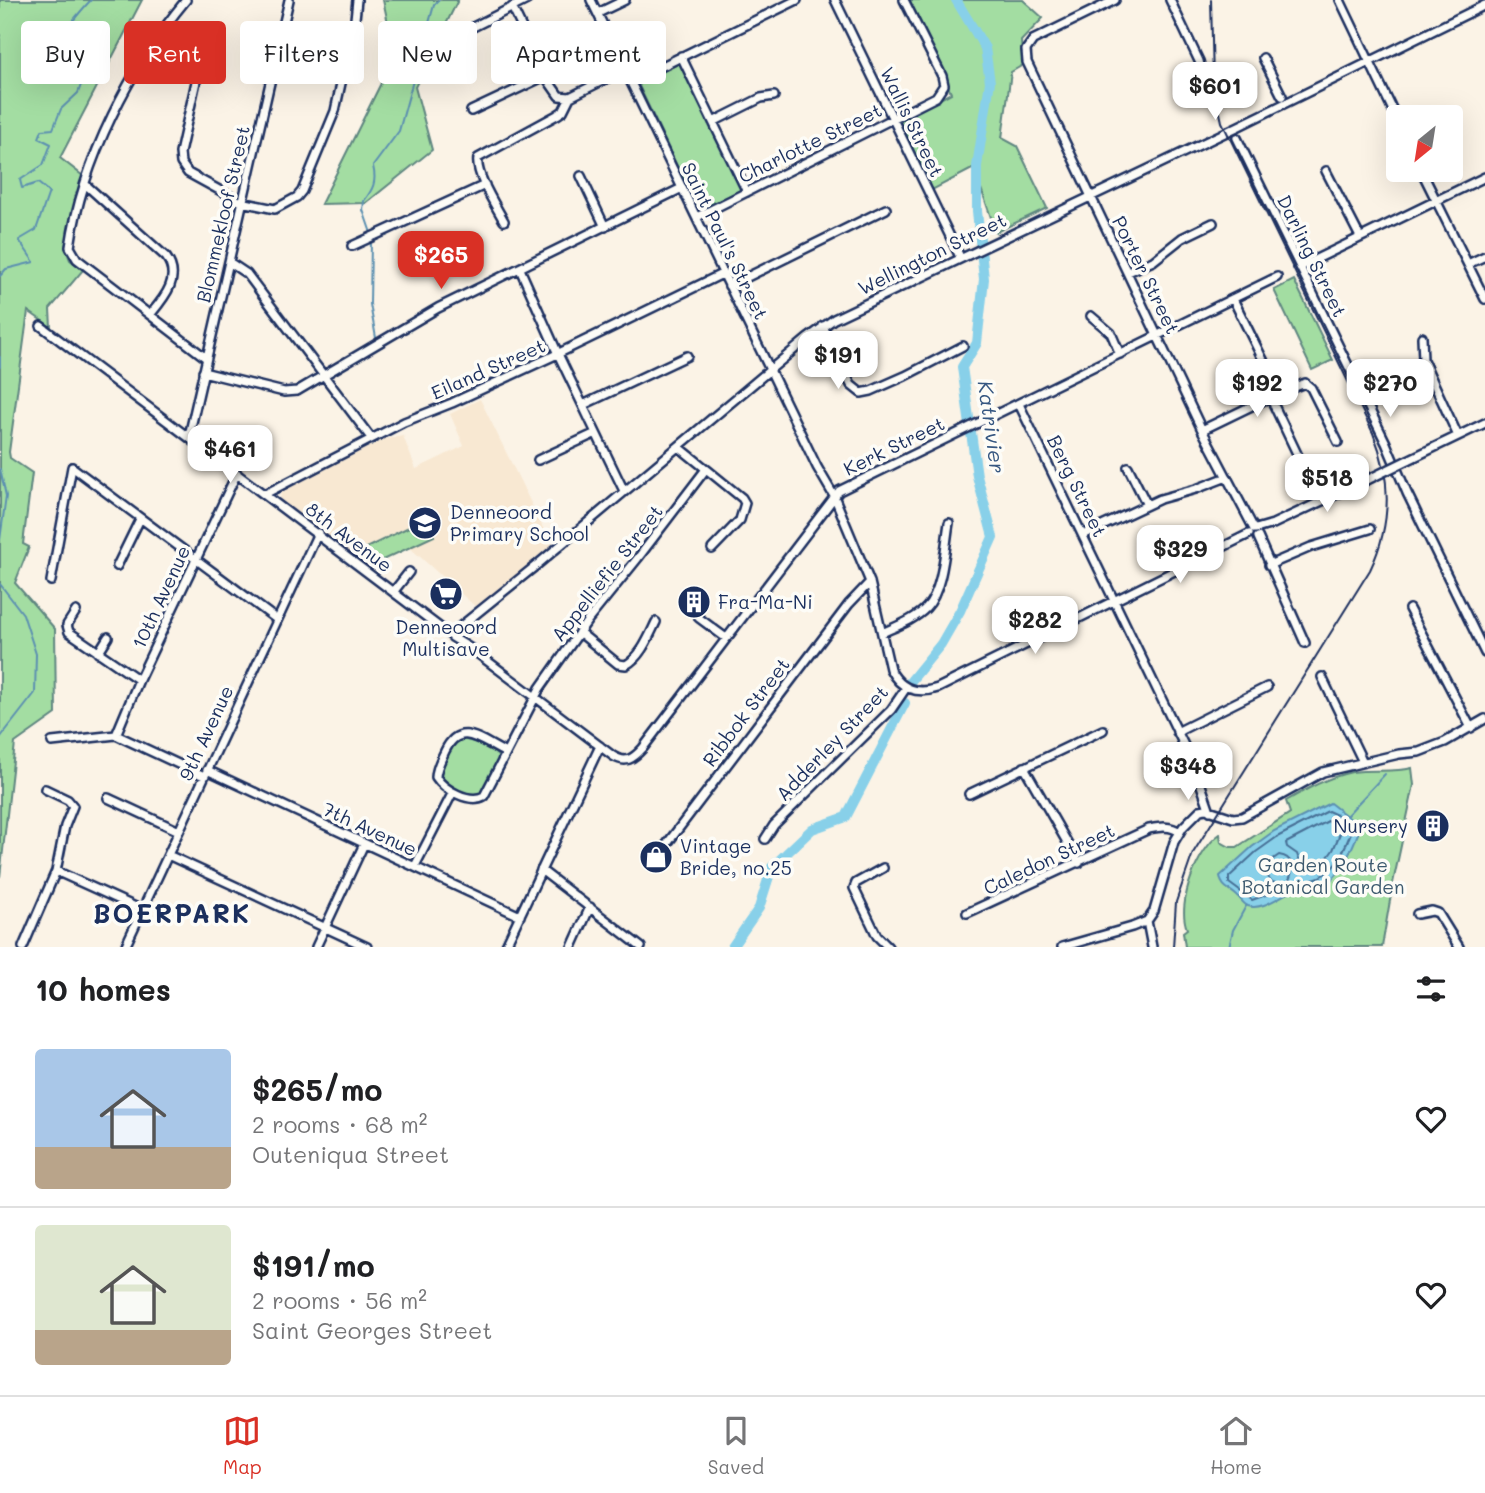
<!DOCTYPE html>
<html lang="en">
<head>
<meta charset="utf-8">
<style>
	body { margin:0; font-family:Mali,sans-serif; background:#f6f6f6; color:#202124; height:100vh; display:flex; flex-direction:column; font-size:26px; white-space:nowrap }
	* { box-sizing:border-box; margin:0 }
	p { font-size:23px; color:#757577 }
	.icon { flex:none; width:38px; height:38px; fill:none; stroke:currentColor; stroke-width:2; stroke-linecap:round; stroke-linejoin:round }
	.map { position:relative; height:947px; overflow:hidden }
	.drawer { display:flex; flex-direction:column; background:#fff; flex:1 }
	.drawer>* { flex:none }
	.hud { position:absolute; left:21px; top:21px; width:700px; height:63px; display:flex; gap:14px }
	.needle { width:46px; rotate:210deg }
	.controls { position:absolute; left:1386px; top:105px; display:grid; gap:14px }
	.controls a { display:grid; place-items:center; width:77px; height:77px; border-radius:7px; background:#fff; box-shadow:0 7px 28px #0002; font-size:35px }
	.price { position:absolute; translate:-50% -60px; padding:0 16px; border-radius:14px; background:#fff; color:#222; font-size:23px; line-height:46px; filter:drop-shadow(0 2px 4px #0008) }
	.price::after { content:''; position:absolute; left:50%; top:42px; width:21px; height:16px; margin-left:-10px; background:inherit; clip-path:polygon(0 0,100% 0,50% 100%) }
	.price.current { background:#d93025; color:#fff }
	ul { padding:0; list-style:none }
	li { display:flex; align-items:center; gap:21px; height:175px; padding:0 35px }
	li+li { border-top:2px solid #e0e0e0 }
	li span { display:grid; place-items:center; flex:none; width:196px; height:140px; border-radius:7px; color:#555 }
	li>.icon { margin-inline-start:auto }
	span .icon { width:84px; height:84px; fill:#fffc; stroke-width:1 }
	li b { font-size:30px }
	h2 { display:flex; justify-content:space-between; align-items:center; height:84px; padding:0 35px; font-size:30px }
	.tag { padding:0 24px; border-radius:7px; background:#fff; box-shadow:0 7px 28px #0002; font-size:24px; line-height:63px }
	.tag.current { background:#d93025; color:#fff }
	.tab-bar { display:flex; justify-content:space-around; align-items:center; height:98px; border-top:2px solid #e0e0e0; background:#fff; font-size:19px; color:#757577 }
	.tab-bar a { display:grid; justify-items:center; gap:4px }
	.tab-bar .current { color:#d93025 }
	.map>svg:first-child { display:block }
</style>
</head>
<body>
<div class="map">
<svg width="1485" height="947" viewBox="0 0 1485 947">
	<rect width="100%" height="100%" fill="#fbf3e6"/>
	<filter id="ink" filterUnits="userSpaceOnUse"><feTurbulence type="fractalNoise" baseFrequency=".0143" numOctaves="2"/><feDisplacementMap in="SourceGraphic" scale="14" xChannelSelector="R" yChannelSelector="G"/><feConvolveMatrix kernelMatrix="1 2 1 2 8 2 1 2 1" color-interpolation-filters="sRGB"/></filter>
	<g filter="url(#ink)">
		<path fill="#f8e8d2" d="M 480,399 L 552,546 L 477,608 L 409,547 L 368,567 L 280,500 L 281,491 L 385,439 L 403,436 L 416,469 L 464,446 L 450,414 Z"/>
		<path fill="#a3dda2" stroke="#5f8680" stroke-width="2" d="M 0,0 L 142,0 L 60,158 L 83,176 L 65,247 L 70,260 L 83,270 L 50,309 L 51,327 L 28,311 L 9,452 L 10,458 L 32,473 L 23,544 L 29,547 L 15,583 L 55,629 L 56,714 L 15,743 L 0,877 Z
			M 383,0 L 458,0 L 415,87 L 432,150 L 366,203 L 321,204 L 395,55 Z
			M 909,0 L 1023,0 L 1043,18 L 1021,41 L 1023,65 L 1011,72 L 1002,138 L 1017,146 L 1047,208 L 996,232 L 974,168 L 932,190 L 900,121 L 951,93 Z
			M 674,63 L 681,64 L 742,187 L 738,193 L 705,209 L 696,206 L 639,86 L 642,79 Z
			M 1294,280 L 1333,360 L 1312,370 L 1274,290 Z
			M 425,519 L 434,536 L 372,565 L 364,549 Z
			M 459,739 C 472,740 489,747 498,756 L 497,766 L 483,793 L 472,797 L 439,780 C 439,766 448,748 459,739 Z
			M 1412,768 L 1414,785 L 1393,883 L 1382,947 L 1185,947 L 1183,932 L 1187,929 C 1176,903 1198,849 1220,834 L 1221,842 L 1230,847 L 1237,847 L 1290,813 L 1286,801 C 1307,789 1328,777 1352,772 C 1373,769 1392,773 1412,768 Z"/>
		<path fill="#88d0e9" stroke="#5c90b1" stroke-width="2" d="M 1330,803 L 1361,827 C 1353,844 1346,867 1331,880 C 1322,888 1306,886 1295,890 C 1281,894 1264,911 1248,906 C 1243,904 1241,899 1236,895 C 1228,888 1222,888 1220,876 L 1252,847 L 1274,831 Z"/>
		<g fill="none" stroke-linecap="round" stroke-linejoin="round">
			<path stroke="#476f96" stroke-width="2" d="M 1328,811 L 1339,816 L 1352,830 C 1337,867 1332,879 1291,883 L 1289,880 C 1294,869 1294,857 1279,855 L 1269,862 L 1266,871 L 1270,881 L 1280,885 L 1279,890 L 1252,900 L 1229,883 L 1229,877 L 1256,852 L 1277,837 Z
				M 1328,821 L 1341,831 L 1333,850 L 1320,868 L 1303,872 L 1297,854 L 1287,847 L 1286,843 Z"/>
			<path stroke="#5c90b1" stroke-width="2" d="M 371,233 L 363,210 L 364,201 C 373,189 377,182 373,166 L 399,131 L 434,5 L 439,0
				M 371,242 L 370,304 L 376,338
				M 0,276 L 6,269 L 34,262 L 19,240 L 36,230 L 49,192 L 38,183 L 22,188 L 20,180 L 43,165 L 51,144 L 39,138 L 42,130 L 53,129 L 61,109 L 78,93 L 92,55 L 66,46 L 61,34 C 72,23 80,11 91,0
				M 0,357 L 0,367
				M 0,469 L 6,496 L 0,540
				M 0,584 L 23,614 L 36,654 L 35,693 L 0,738
				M 1347,815 L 1385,774
				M 1229,947 L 1233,930 L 1246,906"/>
			<path stroke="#88d0e9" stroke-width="10" d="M 910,682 L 941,644 L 960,611 L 993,537 L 977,476 L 962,367 L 977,343 L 984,279 L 977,211 L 977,166 L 990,82 L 985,48 L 956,0
				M 732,947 L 759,908 L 772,867 L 812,829 L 846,817 L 905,703"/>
			<defs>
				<path id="minor" d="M 186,0 C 131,66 82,161 70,247 L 77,259 L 206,358
					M 591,0 L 817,467 L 834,496 L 870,582 L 890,669 C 900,689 917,695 938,688 L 1249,534
					M 835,0 L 960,257
					M 1115,0 L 1033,40 L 1026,50 L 1027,62 L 1202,430 L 1254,529
					M 1170,0 L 1199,61 L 1206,89
					M 1340,0 L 1398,121
					M 512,7 L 545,76 L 559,96 L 570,97 L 626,69
					M 598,13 L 625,0
					M 165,28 C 181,38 196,49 199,68 L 180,153 L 181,163 L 188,173 L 241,202 L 275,209 L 297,197 L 302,191 L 335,111 L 355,19 L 357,0
					M 435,46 L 527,0
					M 681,56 L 747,192
					M 1263,58 L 1282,96
					M 632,81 L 797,0
					M 471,111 L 545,76
					M 713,122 L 761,98 L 774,96
					M 1237,138 L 1386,443 L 1407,493 L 1485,653
					M 1421,170 L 1485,299
					M 1326,171 L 1360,237
					M 581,176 L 605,227
					M 86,185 L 166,257 C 182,278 164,298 150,315
					M 697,217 L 936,97 L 944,85 L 942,76 L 904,0
					M 504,221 C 496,206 475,174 478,158 L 557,115 L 563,111 L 570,97
					M 352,246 L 485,185
					M 229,262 L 247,274 L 371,438
					M 1468,264 L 1485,256
					M 1300,267 L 1485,177
					M 520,269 L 558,354 L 624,491
					M 1128,272 L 1153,261 L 1182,238 L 1213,223
					M 729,286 L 886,209
					M 1233,299 L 1279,392
					M 1091,316 L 1111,333 L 1120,354
					M 41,326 L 450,635
					M 823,326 L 851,385 L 861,393 L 871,391 L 905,376 L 963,346
					M 1422,337 L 1423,360 L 1458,436
					M 203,372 L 284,392 L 297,391 L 438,308 L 682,188
					M 1270,397 L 1300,460
					M 1019,404 L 1195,768 L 1210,811
					M 583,405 L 687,356
					M 1202,430 L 1270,397 L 1305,383 L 1311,388 L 1338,442
					M 189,436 L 289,0
					M 679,447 L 742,498 L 745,503 L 740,520 L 712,549
					M 538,460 L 596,433
					M 1408,460 L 1485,423
					M 1128,467 L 1147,505
					M 265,494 L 404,422 L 452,403 L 551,357 L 724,273
					M 1256,529 L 1273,524 L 1369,479
					M 1083,535 L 1160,499 L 1196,489 L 1227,477
					M 1258,537 L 1305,643
					M 1269,565 L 1311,547 L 1370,529
					M 117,566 L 140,519
					M 51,581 L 72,467 L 276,619
					M 394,591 L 409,572
					M 1409,609 L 1471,728
					M 76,611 L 67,625 L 69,632 L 139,680
					M 699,618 L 726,638
					M 456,630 L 538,564 L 808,338 L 834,319 L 1239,126 L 1485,5
					M 579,632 L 618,664 L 626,665 C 641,657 649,636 656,622
					M 882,633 C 897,626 914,620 926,608 C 943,591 945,547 949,523
					M 452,637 L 473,650 L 613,756 C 626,764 633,759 643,748 L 839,491 L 1277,277
					M 98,653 L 108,637
					M 1322,677 L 1363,762
					M 1177,732 L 1267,687
					M 116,735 L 139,680 L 237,473
					M 52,742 L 116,735 L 204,776
					M 506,753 C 482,742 460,719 445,751 C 441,760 436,768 436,777 C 444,790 470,804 484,796 L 540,688 L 588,620 L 638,558 L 706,469
					M 1024,767 L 1079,863
					M 207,770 L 520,916
					M 969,794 L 1103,730
					M 108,798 L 179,831
					M 765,839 L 774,825 L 891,710 L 906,688
					M 168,855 L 367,947
					M 651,865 L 849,604 L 870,582
					M 415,866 L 453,792
					M 883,868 L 856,883 L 854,888 L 877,936 L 888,947
					M 541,870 L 641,947
					M 56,871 L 142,910
					M 967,913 L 1149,829 C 1160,827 1170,825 1180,832
					M 1417,914 L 1432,911 L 1438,913 L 1459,947
					M 1147,921 L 1152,947
					M 23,947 L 56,871 L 65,826 L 73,806 L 68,800 L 45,789
					M 125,947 L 318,533
					M 316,947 L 364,844
					M 505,947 L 600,746
					M 572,947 L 590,907
					M 1062,947 L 1132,927 L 1147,921 L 1154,911 L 1174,842 L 1183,827 L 1200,810 L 1206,809 L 1233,818 L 1242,817 L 1323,772 L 1399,754 L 1419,752 L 1445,742 L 1485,719"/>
			</defs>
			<use href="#minor" stroke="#1b2f5e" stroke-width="12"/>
			<use href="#minor" stroke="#fdfcf7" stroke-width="7"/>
			<path stroke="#1b2f5e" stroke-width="2" d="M 1173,947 L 1176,902 L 1193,853 L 1370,570 C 1391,526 1392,479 1373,433 L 1222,122 L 1213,81 L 1211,0"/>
			<defs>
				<path id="minor-bridge" d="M 1369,479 L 1408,460"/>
			</defs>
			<use href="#minor-bridge" stroke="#1b2f5e" stroke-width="12" stroke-linecap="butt"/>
			<use href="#minor-bridge" stroke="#fdfcf7" stroke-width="7"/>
		</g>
	</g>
	<defs>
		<symbol id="school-disc" viewBox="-11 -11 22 22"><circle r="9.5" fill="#1b2f5e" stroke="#fdfcf7"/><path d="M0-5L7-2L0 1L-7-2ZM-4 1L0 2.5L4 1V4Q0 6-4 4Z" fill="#fff"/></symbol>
		<symbol id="supermarket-disc" viewBox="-11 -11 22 22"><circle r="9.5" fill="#1b2f5e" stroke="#fdfcf7"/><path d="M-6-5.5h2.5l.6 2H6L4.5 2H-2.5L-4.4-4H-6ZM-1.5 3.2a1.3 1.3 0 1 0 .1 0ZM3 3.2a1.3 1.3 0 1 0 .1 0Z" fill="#fff"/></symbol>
		<symbol id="building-disc" viewBox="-11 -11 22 22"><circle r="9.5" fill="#1b2f5e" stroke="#fdfcf7"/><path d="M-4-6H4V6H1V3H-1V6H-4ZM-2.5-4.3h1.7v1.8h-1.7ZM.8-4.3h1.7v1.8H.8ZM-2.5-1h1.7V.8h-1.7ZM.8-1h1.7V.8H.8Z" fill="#fff"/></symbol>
		<symbol id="shop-disc" viewBox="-11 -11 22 22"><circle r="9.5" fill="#1b2f5e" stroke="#fdfcf7"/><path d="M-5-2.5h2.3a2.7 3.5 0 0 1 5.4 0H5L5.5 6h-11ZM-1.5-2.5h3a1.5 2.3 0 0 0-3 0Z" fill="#fff"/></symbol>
	</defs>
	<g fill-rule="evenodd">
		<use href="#school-disc" x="406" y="504" width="38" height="38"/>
		<use href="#supermarket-disc" x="427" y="575" width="38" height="38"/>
		<use href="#building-disc" x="675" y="583" width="38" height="38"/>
		<use href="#building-disc" x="1414" y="807" width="38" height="38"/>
		<use href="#shop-disc" x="637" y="838" width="38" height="38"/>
	</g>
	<g text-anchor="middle" stroke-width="7" stroke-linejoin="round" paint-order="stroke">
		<g font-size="19" fill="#1b2f5e" stroke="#fdfcf7">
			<text transform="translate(912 122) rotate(64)" y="7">Wallis Street</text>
			<text transform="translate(810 143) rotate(-26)" y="7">Charlotte Street</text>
			<text transform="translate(223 214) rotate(-77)" y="7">Blommekloof Street</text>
			<text transform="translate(725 241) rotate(64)" y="7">Saint Paul's Street</text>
			<text transform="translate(932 254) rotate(-26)" y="7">Wellington Street</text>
			<text transform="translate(1312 256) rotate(64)" y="7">Darling Street</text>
			<text transform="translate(1146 275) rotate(64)" y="7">Porter Street</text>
			<text transform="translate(488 369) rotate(-24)" y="7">Eiland Street</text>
			<text transform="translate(894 446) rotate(-26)" y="7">Kerk Street</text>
			<text transform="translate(1077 486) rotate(64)" y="7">Berg Street</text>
			<text transform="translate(349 537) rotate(37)" y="7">8th Avenue</text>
			<text transform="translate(607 573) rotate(-52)" y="7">Appelliefie Street</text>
			<text transform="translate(161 597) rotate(-65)" y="7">10th Avenue</text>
			<text transform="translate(746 712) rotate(-53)" y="7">Ribbok Street</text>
			<text transform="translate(206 733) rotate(-65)" y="7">9th Avenue</text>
			<text transform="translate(832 743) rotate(-46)" y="7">Adderley Street</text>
			<text transform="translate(370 829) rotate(25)" y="7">7th Avenue</text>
			<text transform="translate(1049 859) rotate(-25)" y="7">Caledon Street</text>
		</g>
		<g font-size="19" fill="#1b2f5e" stroke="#fdfcf7" text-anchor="start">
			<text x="450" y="519">Denneoord<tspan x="450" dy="22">Primary School</tspan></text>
			<text x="718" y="609">Fra-Ma-Ni</text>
			<text x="446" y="634" text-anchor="middle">Denneoord<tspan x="446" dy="22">Multisave</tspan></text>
			<text x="1408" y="833" text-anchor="end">Nursery</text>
			<text x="680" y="853">Vintage<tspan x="680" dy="22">Bride, no.25</tspan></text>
		</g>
		<g font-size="19" fill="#3d5a6f" stroke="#fdfcf7">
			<text x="1323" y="872">Garden Route<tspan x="1323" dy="22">Botanical Garden</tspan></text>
		</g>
		<g font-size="21" font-style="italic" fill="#365781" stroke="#fdfcf7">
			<text transform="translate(991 427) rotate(82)" y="7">Katrivier</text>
		</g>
		<g font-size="26" font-weight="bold" letter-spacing="2" fill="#1b2f5e" stroke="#fdfcf7">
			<text x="172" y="923">BOERPARK</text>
		</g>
	</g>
</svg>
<div class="controls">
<a><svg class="needle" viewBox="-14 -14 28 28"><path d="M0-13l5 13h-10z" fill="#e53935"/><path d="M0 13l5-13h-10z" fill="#757577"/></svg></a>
</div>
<b class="price" style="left:1215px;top:122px">$601</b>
<b class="price current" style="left:441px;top:291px">$265</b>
<b class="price" style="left:838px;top:391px">$191</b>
<b class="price" style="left:1257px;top:419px">$192</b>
<b class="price" style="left:1390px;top:419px">$270</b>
<b class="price" style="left:230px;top:485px">$461</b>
<b class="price" style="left:1327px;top:514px">$518</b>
<b class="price" style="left:1180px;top:585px">$329</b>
<b class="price" style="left:1035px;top:656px">$282</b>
<b class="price" style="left:1188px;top:802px">$348</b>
<div class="hud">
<a class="tag">Buy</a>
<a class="tag current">Rent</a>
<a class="tag">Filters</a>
<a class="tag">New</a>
<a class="tag">Apartment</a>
</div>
</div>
<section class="drawer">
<h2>10 homes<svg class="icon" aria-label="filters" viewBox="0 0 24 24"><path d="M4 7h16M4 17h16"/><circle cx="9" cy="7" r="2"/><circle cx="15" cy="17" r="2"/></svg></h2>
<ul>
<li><span style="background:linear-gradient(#a9c7e8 70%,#b9a48a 0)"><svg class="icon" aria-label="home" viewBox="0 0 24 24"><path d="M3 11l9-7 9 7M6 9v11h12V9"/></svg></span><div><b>$265/mo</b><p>2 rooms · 68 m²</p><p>Outeniqua Street</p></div><svg class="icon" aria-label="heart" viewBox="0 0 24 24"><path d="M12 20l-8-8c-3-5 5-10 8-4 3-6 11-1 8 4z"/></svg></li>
<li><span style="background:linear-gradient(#dfe7d0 75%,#b9a48a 0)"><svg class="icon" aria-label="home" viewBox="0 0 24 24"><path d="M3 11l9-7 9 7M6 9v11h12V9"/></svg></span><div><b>$191/mo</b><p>2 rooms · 56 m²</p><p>Saint Georges Street</p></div><svg class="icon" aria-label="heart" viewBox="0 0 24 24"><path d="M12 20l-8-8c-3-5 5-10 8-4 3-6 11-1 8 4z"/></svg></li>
</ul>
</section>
<nav class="tab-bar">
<a class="current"><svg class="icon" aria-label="map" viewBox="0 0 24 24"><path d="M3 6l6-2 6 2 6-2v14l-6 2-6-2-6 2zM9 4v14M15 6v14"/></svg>Map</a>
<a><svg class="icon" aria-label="saved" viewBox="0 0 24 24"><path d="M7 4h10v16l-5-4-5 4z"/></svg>Saved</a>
<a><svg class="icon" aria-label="home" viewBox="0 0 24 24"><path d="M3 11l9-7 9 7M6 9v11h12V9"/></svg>Home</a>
</nav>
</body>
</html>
